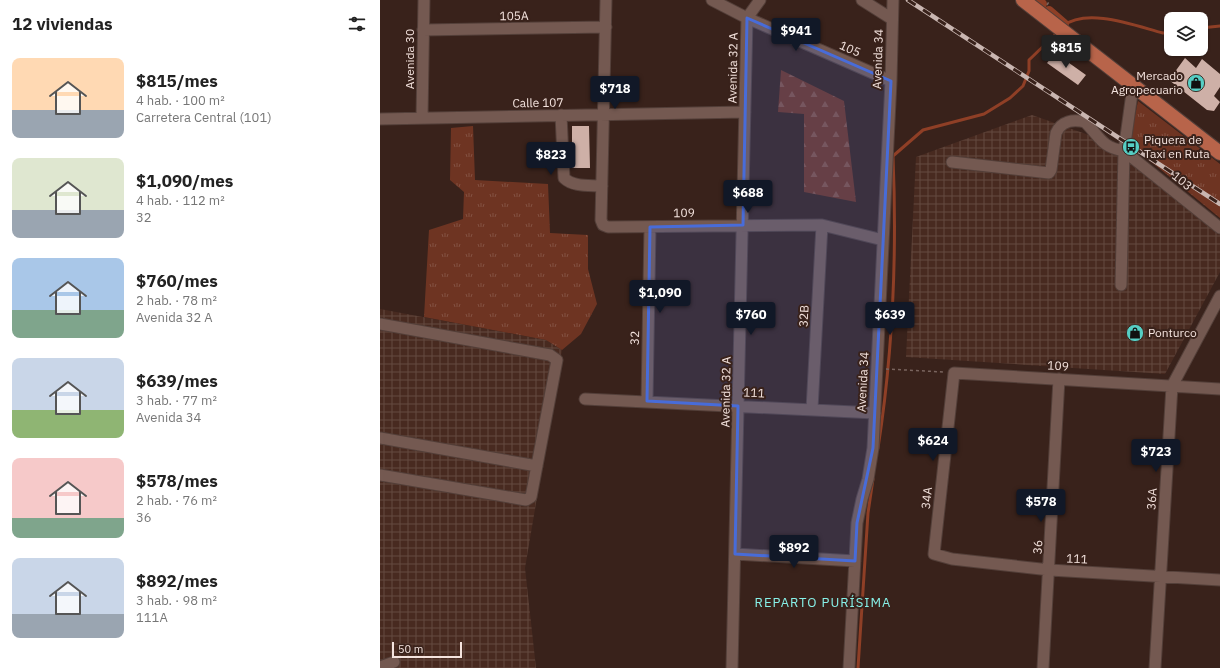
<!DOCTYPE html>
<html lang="es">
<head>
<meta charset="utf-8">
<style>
	body { margin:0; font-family:"IBM Plex Sans",sans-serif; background:#f6f6f6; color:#222; height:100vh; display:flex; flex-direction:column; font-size:15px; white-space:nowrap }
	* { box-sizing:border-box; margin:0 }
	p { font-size:13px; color:#767676 }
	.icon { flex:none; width:22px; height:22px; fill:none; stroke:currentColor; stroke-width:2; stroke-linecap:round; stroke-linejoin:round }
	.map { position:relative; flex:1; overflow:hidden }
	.side { display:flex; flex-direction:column; background:#fff; width:380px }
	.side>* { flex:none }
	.fabs { position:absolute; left:784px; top:12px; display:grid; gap:8px }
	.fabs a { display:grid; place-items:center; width:44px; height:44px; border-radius:8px; background:#fff; box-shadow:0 1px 3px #0004; font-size:20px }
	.scale { position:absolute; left:12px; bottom:10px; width:70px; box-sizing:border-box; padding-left:4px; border:2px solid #f4e3de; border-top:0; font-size:11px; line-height:14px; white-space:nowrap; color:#f4e3de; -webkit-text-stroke:3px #39221b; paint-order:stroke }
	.price { position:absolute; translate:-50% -34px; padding:0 9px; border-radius:4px; background:#111827; color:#fff; font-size:13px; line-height:26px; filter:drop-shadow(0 1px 2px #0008) }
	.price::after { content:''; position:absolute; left:50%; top:24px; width:12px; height:9px; margin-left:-6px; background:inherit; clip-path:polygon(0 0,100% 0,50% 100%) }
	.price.active { background:#222; color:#fff }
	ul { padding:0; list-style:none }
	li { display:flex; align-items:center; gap:12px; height:100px; padding:0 12px }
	li span { display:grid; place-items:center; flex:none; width:112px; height:80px; border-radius:8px; color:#555 }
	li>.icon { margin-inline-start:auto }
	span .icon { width:48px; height:48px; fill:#fffc; stroke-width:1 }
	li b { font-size:17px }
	h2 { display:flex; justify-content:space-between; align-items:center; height:48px; padding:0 12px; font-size:17px }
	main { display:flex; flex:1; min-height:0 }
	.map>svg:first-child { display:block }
</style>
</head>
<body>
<main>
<section class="side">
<h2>12 viviendas<svg class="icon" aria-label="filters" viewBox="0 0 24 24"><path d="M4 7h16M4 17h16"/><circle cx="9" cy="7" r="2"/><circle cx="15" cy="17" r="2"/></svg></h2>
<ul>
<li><span style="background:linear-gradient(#ffd9b3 65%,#9aa5b1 0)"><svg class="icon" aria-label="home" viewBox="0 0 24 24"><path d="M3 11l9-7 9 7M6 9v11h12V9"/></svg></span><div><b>$815/mes</b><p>4 hab. · 100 m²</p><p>Carretera Central (101)</p></div></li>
<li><span style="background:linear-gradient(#dfe7d0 65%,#9aa5b1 0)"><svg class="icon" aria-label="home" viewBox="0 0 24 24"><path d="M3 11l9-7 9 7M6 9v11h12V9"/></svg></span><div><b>$1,090/mes</b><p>4 hab. · 112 m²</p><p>32</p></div></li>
<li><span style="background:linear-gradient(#a9c7e8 65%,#7fa58c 0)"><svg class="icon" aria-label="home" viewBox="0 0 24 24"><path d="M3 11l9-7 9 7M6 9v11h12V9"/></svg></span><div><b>$760/mes</b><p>2 hab. · 78 m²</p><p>Avenida 32 A</p></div></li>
<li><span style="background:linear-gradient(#c9d6e8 65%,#8fb573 0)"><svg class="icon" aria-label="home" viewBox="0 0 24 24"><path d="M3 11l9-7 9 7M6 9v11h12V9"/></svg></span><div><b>$639/mes</b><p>3 hab. · 77 m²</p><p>Avenida 34</p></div></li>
<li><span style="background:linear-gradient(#f6c9c9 75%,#7fa58c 0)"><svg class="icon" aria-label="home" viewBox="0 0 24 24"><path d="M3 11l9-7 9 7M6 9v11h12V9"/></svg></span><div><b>$578/mes</b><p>2 hab. · 76 m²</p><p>36</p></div></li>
<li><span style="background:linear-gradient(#c9d6e8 70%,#9aa5b1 0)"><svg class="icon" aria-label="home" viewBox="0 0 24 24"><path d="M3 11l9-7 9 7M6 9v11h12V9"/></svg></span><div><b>$892/mes</b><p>3 hab. · 98 m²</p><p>111A</p></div></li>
</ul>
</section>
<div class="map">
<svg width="840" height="668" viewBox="0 0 840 668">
	<defs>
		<pattern id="industrial-grid" width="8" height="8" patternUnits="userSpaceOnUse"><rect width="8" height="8" fill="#482a20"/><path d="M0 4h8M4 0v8" fill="none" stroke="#634940"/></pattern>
		<pattern id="grass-tufts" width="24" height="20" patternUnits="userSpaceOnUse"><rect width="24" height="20" fill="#6e3422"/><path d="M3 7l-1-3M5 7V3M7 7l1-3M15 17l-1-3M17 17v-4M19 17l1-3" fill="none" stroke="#835142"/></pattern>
		<pattern id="forest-firs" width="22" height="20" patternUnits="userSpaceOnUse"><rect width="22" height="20" fill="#6e3422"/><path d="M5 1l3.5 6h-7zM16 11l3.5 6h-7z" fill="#835142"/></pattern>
	</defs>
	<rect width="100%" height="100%" fill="#39221b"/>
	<path fill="url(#industrial-grid)" d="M 652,115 L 723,140 L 840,234 L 840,272 L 785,374 L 526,357 L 536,157 Z
		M 0,309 L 166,340 L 182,350 L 145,568 L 156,668 L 0,668 Z"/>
	<path fill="url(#grass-tufts)" d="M 758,101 L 840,164 L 840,218 L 752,146 L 751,135 Z
		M 93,126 L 95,180 L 168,184 L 170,233 L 208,235 L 208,269 L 217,304 L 201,334 L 182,350 L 166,340 L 44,317 L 49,230 L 83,219 L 84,192 L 70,180 L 71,128 Z"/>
	<path fill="url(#forest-firs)" d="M 401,70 L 464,101 L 476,202 L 424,192 L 424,114 L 398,112 Z"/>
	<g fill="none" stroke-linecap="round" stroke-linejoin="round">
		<path stroke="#8f3f26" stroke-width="3" d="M 683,26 C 707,7 756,26 783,33 L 791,32
			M 821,28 L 840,26
			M 498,448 C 513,352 517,252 513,156 L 543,130 L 604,114 L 630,98 L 643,86 L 649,71 L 649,60 L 678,32
			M 478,668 L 488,513 L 493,479"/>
		<path stroke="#8f3f26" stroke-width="10" d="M 657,0 L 662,4
			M 669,11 L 684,24"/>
	</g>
	<path fill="#ceb0a7" d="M 675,53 L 706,75 L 698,85 L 667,63 Z
		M 805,58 L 816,68 L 822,59 L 840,74 L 840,87 L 834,96 L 840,102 L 834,111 L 827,110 L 789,80 Z
		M 192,126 L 209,126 L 210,168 L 192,168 Z"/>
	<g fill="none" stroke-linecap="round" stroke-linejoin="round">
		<defs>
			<path id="minor" d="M 226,0 L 221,220 L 223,225 L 228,227 L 442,225 L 503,240
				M 332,0 L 367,18 L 511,81
				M 482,0 L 512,19
				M 43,30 L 226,27
				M 753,86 L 744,151 L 840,228
				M 181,115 L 184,178 C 193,187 209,185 222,186
				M 42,118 L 44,0
				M 0,119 L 365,112
				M 572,162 L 669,173 L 671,170 L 676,133 C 681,121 693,119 705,122 C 720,137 721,147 744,151 L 741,285
				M 0,324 L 170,355 L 177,360 L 151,497 L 146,500 L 0,475
				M 840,389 L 574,373 L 554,554 L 572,559 L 670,570 L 840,580
				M 205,399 L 495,413
				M 267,401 L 270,227
				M 432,409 L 442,225
				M 0,438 L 157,466
				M 355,554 L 475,561
				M 0,667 L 14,662
				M 352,668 L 367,18 L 380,0
				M 469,668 L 477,523 L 482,499 L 488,479 L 493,448 L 511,81 L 513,0
				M 663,668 L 679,379
				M 775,668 L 792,386 L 840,296"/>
			<path id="major" d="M 643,0 L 840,153"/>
		</defs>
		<use href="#minor" stroke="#533f39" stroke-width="13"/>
		<use href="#major" stroke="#533f39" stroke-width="16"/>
		<path stroke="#79645e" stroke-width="1.5" stroke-dasharray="3 3" stroke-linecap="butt" d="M 667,5 L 670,0
			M 506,369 L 564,372"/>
		<use href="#minor" stroke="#745951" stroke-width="11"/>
		<use href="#major" stroke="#b8644a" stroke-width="14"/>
		<defs>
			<path id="rail" d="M 528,0 L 840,204"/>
		</defs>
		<use href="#rail" stroke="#c9b6b1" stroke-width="4.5"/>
		<use href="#rail" stroke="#39221b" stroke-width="3" stroke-dasharray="9" stroke-linecap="butt"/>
	</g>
	<path fill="#486cd9" fill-opacity="0.2" stroke="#486cd9" stroke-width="3" stroke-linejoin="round" d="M 367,18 L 511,81 L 493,448 L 477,523 L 475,561 L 355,554 L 358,406 L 267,401 L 270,227 L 363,225 Z"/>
	<defs>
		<symbol id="shop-disc" viewBox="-11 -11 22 22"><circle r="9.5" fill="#56cec4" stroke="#39221b"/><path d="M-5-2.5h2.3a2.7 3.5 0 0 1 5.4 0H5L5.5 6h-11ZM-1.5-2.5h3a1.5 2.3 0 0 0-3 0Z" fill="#111"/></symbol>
		<symbol id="bus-disc" viewBox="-11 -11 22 22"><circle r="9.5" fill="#56cec4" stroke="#39221b"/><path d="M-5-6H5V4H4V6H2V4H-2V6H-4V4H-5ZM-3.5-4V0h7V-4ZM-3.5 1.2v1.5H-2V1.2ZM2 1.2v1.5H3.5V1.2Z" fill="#111"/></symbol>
	</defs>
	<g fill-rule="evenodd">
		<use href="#shop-disc" x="806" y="73" width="20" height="20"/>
		<use href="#bus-disc" x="741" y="137" width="20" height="20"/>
		<use href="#shop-disc" x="745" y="323" width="20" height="20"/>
	</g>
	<g text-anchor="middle" stroke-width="4" stroke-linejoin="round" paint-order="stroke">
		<g font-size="12" fill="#f4e3de" stroke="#39221b">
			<text transform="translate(134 16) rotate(-1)" y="4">105A</text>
			<text transform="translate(470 49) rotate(24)" y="4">105</text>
			<text transform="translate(30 59) rotate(-90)" y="4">Avenida 30</text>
			<text transform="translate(498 59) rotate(-88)" y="4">Avenida 34</text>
			<text transform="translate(353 68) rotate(-89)" y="4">Avenida 32 A</text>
			<text transform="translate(158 103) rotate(-1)" y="4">Calle 107</text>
			<text transform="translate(802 181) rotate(39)" y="4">103</text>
			<text transform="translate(304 213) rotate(-1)" y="4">109</text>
			<text transform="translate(424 316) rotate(-87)" y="4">32B</text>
			<text transform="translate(255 338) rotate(-89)" y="4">32</text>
			<text transform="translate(678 366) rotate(3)" y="4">109</text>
			<text transform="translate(483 382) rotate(-87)" y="4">Avenida 34</text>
			<text transform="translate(346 392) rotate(-89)" y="4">Avenida 32 A</text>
			<text transform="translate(374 393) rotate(3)" y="4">111</text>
			<text transform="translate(547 498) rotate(-84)" y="4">34A</text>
			<text transform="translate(772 499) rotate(-86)" y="4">36A</text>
			<text transform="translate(658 547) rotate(-87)" y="4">36</text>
			<text transform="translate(697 559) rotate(3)" y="4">111</text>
		</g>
		<g font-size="12" fill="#f4e3de" stroke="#39221b" text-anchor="start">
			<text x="803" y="80" text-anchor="end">Mercado<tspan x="803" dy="14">Agropecuario</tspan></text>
			<text x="764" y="144">Piquera de<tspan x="764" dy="14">Taxi en Ruta</tspan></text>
			<text x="768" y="337">Ponturco</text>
		</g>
		<g font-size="13" letter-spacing="1" fill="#87f1e8" stroke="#39221b">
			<text x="443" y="607">REPARTO PURÍSIMA</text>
		</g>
	</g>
</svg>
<div class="fabs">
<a><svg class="icon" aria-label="layers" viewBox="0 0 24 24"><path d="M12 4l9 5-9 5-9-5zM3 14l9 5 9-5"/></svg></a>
</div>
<div class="scale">50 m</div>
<b class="price" style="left:416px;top:52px">$941</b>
<b class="price active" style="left:686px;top:69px">$815</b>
<b class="price" style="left:235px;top:110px">$718</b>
<b class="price" style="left:171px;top:176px">$823</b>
<b class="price" style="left:368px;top:214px">$688</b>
<b class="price" style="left:280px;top:314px">$1,090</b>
<b class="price" style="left:371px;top:336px">$760</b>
<b class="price" style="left:510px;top:336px">$639</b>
<b class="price" style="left:553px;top:462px">$624</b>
<b class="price" style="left:776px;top:473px">$723</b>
<b class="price" style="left:661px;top:523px">$578</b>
<b class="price" style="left:414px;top:569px">$892</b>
</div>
</main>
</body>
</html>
